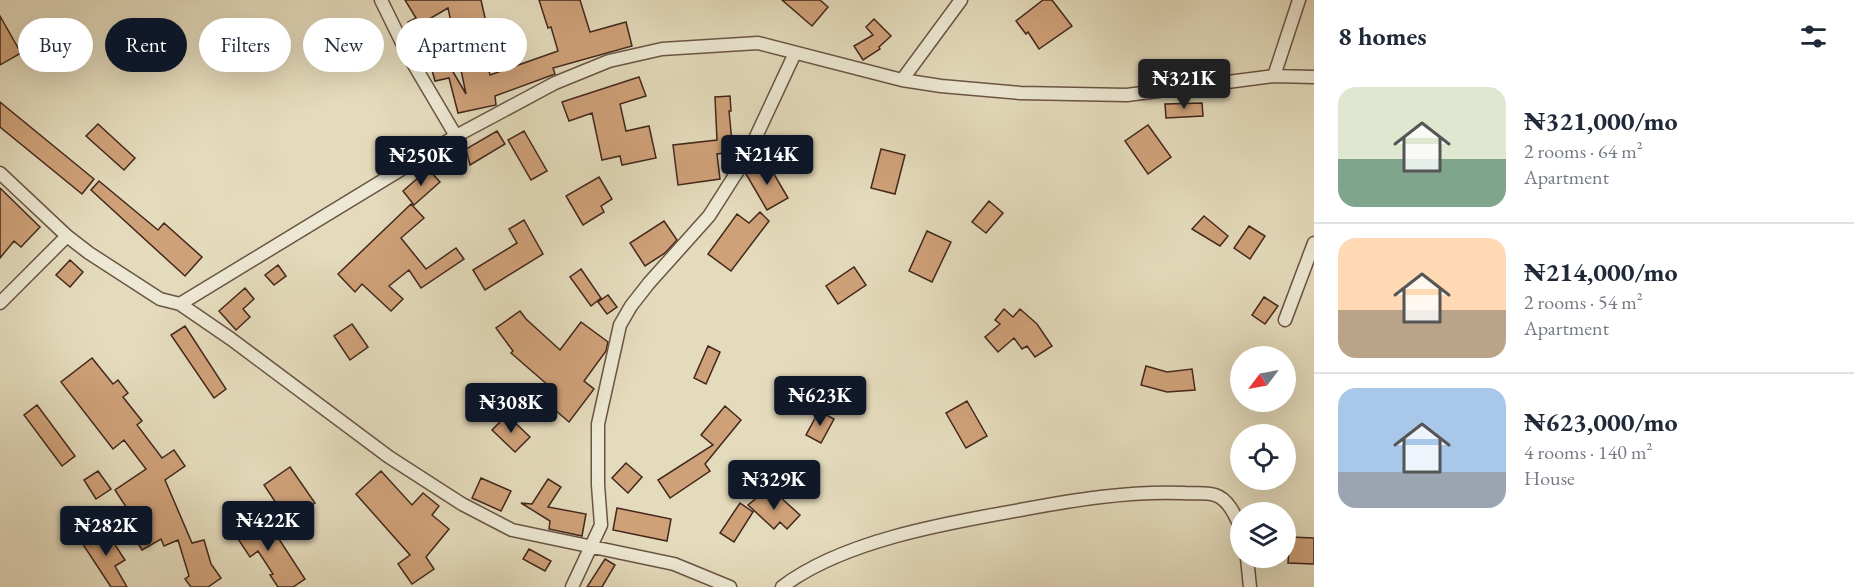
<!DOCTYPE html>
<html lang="en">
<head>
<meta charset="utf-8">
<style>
	body { margin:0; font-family:"EB Garamond",serif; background:#f6f6f7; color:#1f2937; height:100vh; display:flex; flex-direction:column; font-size:22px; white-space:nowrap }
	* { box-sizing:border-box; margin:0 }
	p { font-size:20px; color:#747a83 }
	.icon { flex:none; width:33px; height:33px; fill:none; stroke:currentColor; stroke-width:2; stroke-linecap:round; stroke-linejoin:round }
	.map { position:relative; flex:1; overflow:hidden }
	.side { display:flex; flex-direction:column; background:#fff; width:540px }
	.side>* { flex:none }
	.hud { position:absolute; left:18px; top:18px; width:570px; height:54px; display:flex; gap:12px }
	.needle { width:39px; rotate:238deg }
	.tools { position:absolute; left:1230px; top:346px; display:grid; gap:12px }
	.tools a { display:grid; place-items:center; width:66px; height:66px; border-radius:50%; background:#fff; box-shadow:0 6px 24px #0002; font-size:30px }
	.price { position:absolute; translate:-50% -51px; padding:0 14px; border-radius:6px; background:#111827; color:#fff; font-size:20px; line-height:39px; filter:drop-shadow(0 2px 3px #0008) }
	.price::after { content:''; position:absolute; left:50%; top:36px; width:18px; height:14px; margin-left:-9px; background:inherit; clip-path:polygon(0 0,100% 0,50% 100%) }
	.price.selected { background:#222; color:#fff }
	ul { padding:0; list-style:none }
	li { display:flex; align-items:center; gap:18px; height:150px; padding:0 24px }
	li+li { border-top:2px solid #e0e1e3 }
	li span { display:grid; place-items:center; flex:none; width:168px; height:120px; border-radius:18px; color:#555 }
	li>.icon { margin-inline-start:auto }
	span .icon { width:72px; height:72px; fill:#fffc; stroke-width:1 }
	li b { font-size:26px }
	h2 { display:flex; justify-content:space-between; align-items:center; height:72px; padding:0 24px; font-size:26px }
	.chip { padding:0 21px; border-radius:27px; background:#fff; box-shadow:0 6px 24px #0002; font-size:21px; line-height:54px }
	.chip.selected { background:#111827; color:#fff }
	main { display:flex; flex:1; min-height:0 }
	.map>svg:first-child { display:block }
</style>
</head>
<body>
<main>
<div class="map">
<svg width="1314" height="587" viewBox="0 0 1314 587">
	<rect width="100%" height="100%" fill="#e4dbbc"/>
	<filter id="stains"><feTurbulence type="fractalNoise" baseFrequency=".00333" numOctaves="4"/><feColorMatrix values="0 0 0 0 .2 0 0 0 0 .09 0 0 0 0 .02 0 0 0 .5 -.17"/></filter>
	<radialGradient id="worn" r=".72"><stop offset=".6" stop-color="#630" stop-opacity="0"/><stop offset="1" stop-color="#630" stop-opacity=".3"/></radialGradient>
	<path fill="#cfa179" stroke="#42271c" stroke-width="1.5" fill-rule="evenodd" d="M 405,0 L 481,0 L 488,31 L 480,33 L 490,75 L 558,51 L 551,27 L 548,28 L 539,0 L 580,0 L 590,32 L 626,22 L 632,46 L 553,68 L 555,74 L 495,96 L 496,105 L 458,113 L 449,78 L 435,81 L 430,63 L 408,22 L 416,18 ZM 448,8 L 466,94 L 424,22 Z
		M 782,0 L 820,0 L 828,7 L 812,26 Z
		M 1043,0 L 1052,0 L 1072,26 L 1039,49 L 1028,32 L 1026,34 L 1016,21 Z
		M 0,16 L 21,53 L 0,65 Z
		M 874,19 L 891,36 L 879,47 L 880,49 L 863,60 L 854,46 L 873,35 L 866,27 Z
		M 639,77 L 646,96 L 620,104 L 626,131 L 649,126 L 656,158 L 622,165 L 620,156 L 602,160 L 592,113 L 569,121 L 562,102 Z
		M 730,96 L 731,111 L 729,111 L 733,152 L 717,154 L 720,179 L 678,185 L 673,145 L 717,140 L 715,97 Z
		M 0,102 L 94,179 L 82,194 L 0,127 Z
		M 1202,103 L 1203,116 L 1166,118 L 1165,104 Z
		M 98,124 L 135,158 L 124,170 L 86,136 Z
		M 1148,125 L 1171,157 L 1148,174 L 1125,141 Z
		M 497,131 L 505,144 L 470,165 L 466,149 Z
		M 524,131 L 547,171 L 531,180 L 508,140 Z
		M 881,149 L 905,155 L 895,194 L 871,188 Z
		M 767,162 L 788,198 L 767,210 L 746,174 Z
		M 428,169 L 440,182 L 414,205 L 403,191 Z
		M 599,177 L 612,199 L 601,206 L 604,212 L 583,225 L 566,196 Z
		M 99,181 L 158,230 L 164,223 L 202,257 L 185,276 L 91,190 Z
		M 0,188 L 40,227 L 21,247 L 14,241 L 0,258 Z
		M 989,201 L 1003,213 L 986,233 L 972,222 Z
		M 411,204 L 424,218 L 401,238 L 426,269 L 456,248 L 464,259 L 421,288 L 409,270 L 389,286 L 403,299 L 391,311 L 362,284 L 355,292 L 338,274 Z
		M 760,212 L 769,221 L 731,271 L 708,254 L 737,214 L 749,223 Z
		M 1204,216 L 1228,236 L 1220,246 L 1192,229 Z
		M 524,220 L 543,254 L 485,290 L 473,270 L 517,243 L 509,229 Z
		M 664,221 L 677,240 L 665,253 L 645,266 L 630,243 Z
		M 1249,226 L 1265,236 L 1250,259 L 1234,248 Z
		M 927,231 L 951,242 L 932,282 L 909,271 Z
		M 70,260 L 83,272 L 70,287 L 56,275 Z
		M 278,265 L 286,276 L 274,285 L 265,275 Z
		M 854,267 L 866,285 L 838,304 L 826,286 Z
		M 581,269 L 601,298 L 591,306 L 570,277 Z
		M 245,288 L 254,299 L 243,309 L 250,317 L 236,330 L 219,311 Z
		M 608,295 L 617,307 L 607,314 L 598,302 Z
		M 1264,297 L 1278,306 L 1265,324 L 1252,315 Z
		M 1004,309 L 1013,317 L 1020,309 L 1037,324 L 1052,346 L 1035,357 L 1027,346 L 1022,349 L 1014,338 L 998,352 L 985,337 L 1000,324 L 995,320 Z
		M 520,311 L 526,319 L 560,350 L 581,322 L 608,342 L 606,351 L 584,381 L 594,389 L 569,422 L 540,397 L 549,386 L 511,353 L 513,351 L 496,328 Z
		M 352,324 L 368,347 L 350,360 L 334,336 Z
		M 185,326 L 226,389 L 214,398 L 171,335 Z
		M 708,346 L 720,352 L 706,384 L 694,378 Z
		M 92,358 L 113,384 L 118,380 L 128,393 L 123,397 L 142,421 L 137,425 L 162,458 L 174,450 L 185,466 L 165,480 L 192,543 L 204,540 L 211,564 L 221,578 L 208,587 L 191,587 L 185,579 L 189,576 L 178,540 L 164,546 L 161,539 L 142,550 L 125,521 L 132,516 L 115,490 L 146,469 L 124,440 L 113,449 L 61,382 Z
		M 1146,366 L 1167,372 L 1192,369 L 1195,390 L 1167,392 L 1141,385 Z
		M 967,401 L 987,436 L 966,448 L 946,413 Z
		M 37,405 L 75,456 L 62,466 L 24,415 Z
		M 725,406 L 741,420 L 705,464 L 710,471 L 670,498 L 658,480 L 713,445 L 701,435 Z
		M 819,411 L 834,419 L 821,443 L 806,435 Z
		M 507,415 L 530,437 L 515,452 L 492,430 Z
		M 626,463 L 642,477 L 628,493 L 612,478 Z
		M 290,467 L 315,503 L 288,521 L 264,485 Z
		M 98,471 L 111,489 L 96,499 L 84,480 Z
		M 381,471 L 412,505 L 423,493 L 439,506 L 432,515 L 449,529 L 426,557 L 434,569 L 412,584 L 398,564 L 410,555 L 356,494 Z
		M 481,478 L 511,491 L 501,511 L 472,498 Z
		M 548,479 L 561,487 L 548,507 L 586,514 L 582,536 L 549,529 L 550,521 L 521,503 L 532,504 Z
		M 766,490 L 776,502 L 780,497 L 800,515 L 787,529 L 780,522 L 774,529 L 748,505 Z
		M 740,503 L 753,512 L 734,542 L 720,533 Z
		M 617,508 L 671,519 L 667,541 L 613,530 Z
		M 251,513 L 269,541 L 277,536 L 305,579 L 293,587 L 278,587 L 270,575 L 273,574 L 258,551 L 250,557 L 230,527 Z
		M 104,528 L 125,560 L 115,566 L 127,587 L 111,587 L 82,543 Z
		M 1290,537 L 1314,538 L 1314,564 L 1288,563 Z
		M 529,549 L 551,561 L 545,571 L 523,559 Z
		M 605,559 L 615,565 L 602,587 L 587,587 Z"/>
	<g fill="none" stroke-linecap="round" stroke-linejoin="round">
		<defs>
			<path id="minor" d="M 381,0 L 407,53 L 456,136
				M 1274,76 L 1299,0
				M 902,80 L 961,0
				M 0,173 L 67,236 L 89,253 L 160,299 L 180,304 L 231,339 L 389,457 L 462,504 L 512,530 L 674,564 L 730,587
				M 0,303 L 67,236
				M 180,304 L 456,136 L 555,83 L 609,61 L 662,49 L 758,43 L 902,80 L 941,86 L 1020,93 L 1127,95 L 1274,76 L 1314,77
				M 1285,320 L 1314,243
				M 1247,558 L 1250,587
				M 572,587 L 601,525 L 598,485 L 598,424 L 620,325 L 631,306 L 649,283 L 709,216 L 746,158 L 795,53
				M 782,587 C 842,541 946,523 1020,510 C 1074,500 1127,491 1183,493 C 1193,494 1206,492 1215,495 C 1228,499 1235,515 1240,526"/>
		</defs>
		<use href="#minor" stroke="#6a5444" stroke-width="15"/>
		<use href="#minor" stroke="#ede8d3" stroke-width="12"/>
	</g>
	<rect width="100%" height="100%" filter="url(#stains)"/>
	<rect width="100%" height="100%" fill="url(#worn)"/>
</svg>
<div class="tools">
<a><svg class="needle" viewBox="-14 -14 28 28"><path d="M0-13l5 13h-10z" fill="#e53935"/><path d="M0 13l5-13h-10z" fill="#747a83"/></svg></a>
<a><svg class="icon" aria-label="locate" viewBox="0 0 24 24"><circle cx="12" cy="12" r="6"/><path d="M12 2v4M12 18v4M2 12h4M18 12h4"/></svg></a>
<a><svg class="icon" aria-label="layers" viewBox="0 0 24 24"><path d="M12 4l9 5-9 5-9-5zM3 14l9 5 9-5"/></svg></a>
</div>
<b class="price selected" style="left:1184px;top:110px">₦321K</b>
<b class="price" style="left:767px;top:186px">₦214K</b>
<b class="price" style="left:421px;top:187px">₦250K</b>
<b class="price" style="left:820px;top:427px">₦623K</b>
<b class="price" style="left:511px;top:434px">₦308K</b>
<b class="price" style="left:774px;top:511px">₦329K</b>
<b class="price" style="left:268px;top:552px">₦422K</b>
<b class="price" style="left:106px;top:557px">₦282K</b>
<div class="hud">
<a class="chip">Buy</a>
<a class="chip selected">Rent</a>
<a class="chip">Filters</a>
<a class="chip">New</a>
<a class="chip">Apartment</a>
</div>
</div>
<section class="side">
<h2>8 homes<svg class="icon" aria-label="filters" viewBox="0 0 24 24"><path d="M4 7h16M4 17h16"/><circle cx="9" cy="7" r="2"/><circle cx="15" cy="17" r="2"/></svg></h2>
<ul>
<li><span style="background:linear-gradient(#dfe7d0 60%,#7fa58c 0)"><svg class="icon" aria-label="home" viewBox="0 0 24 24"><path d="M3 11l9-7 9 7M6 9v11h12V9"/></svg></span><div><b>₦321,000/mo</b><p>2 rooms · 64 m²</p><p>Apartment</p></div></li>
<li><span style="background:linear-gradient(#ffd9b3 60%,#b9a48a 0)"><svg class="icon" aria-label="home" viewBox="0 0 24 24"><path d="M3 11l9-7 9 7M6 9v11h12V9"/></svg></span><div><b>₦214,000/mo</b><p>2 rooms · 54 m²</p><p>Apartment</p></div></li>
<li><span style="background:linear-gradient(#a9c7e8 70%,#9aa5b1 0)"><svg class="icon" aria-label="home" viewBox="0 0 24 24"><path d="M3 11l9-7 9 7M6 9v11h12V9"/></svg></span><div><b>₦623,000/mo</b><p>4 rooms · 140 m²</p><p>House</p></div></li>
</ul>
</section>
</main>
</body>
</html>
